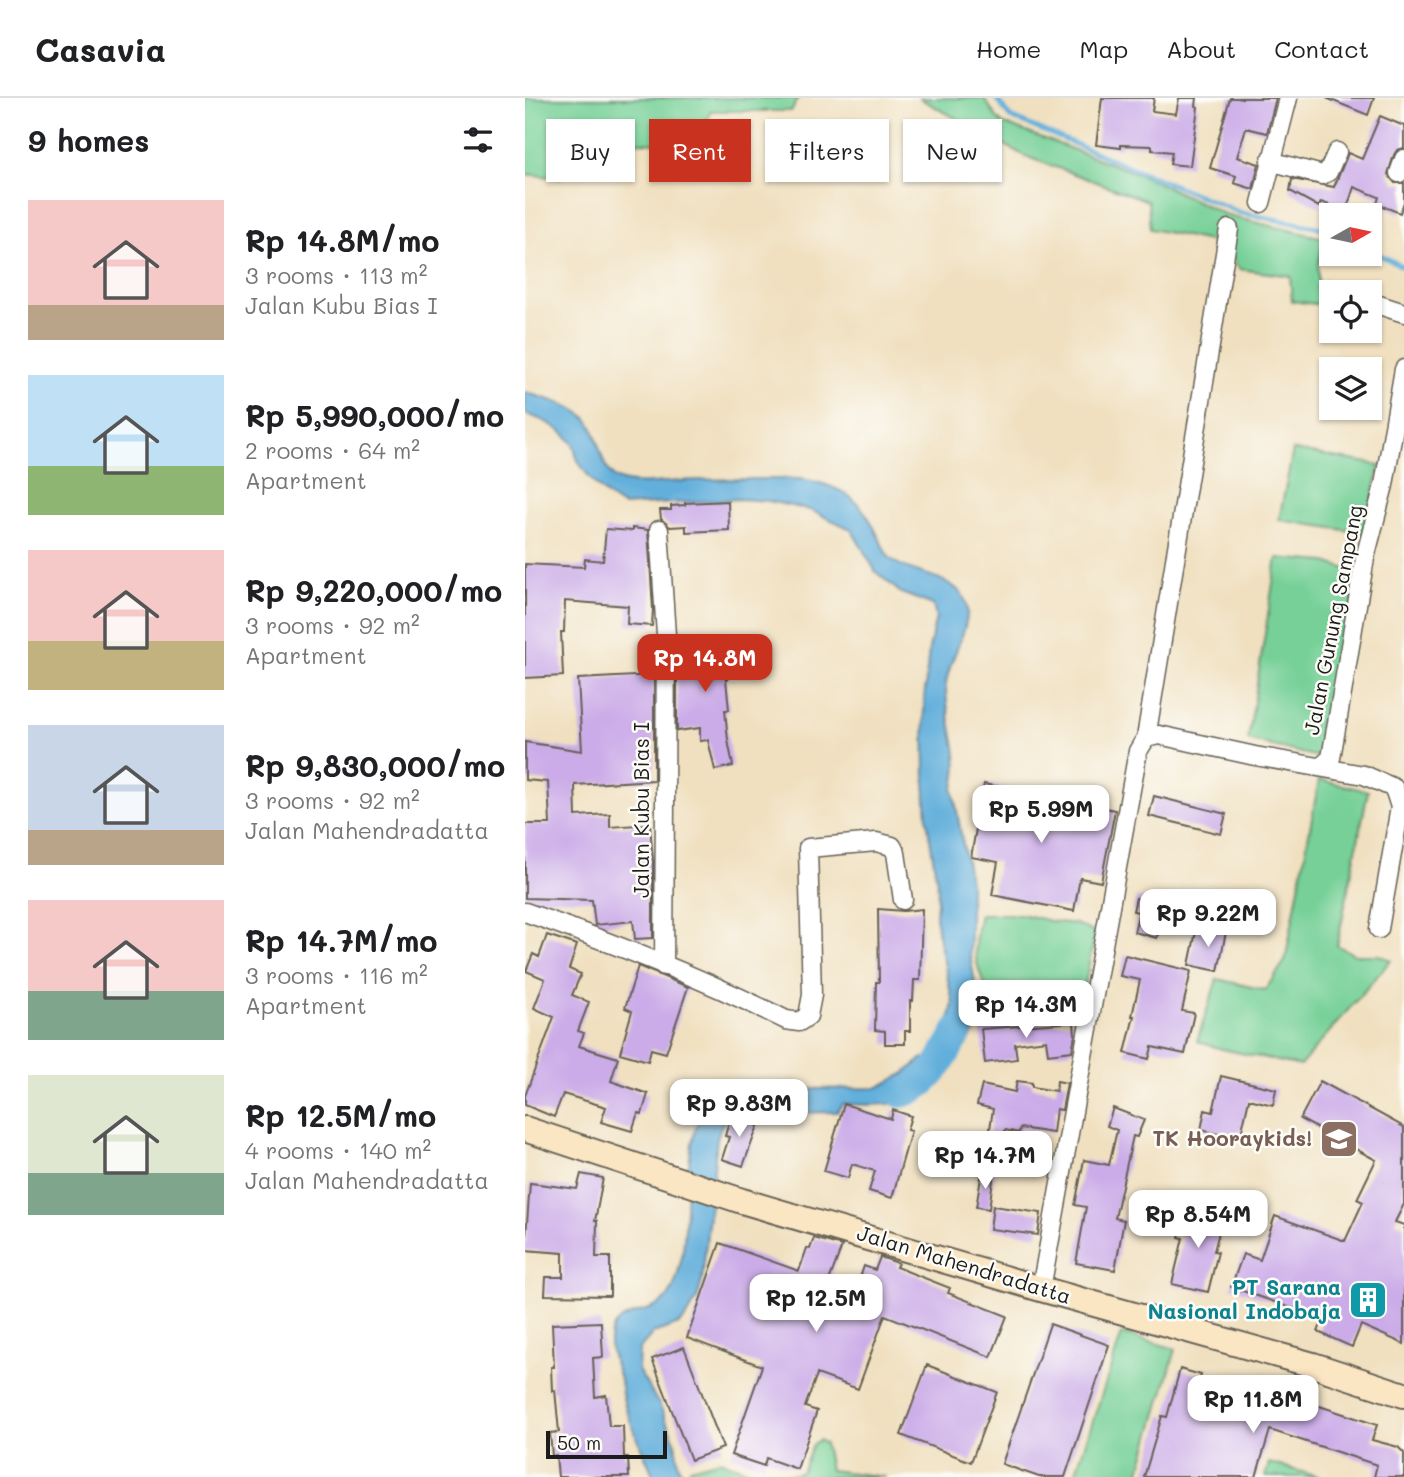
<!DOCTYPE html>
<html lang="en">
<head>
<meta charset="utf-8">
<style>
	body { margin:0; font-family:Mali,sans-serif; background:#f6f6f6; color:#202124; height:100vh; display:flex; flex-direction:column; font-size:26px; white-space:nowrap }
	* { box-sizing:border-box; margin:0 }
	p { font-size:23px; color:#757577 }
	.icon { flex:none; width:38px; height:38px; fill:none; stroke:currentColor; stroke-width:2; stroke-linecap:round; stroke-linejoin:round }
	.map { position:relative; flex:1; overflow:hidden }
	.drawer { display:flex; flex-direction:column; background:#fff; width:525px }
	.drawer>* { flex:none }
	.guide { position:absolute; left:21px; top:21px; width:665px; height:63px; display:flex; gap:14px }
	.needle { width:46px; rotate:81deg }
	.fabs { position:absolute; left:794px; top:105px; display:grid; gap:14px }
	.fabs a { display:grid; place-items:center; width:63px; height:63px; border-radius:0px; background:#fff; box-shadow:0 2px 5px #0004; font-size:35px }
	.scale { position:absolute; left:21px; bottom:18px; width:121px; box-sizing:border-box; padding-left:7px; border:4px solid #1c1c1c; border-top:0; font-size:19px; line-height:24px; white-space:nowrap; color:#1c1c1c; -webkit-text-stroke:5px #fdfcf7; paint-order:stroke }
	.price { position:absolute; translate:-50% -60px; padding:0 16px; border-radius:14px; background:#fff; color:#222; font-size:23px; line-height:46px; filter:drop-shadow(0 2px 4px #0008) }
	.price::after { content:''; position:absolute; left:50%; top:42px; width:21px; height:16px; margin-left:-10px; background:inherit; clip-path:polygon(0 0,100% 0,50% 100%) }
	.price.active { background:#c8321e; color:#fff }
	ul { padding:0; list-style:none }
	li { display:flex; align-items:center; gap:21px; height:175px; padding:0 28px }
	li span { display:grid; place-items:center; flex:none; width:196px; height:140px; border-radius:0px; color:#555 }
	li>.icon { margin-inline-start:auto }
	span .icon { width:84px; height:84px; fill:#fffc; stroke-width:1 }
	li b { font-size:30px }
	h2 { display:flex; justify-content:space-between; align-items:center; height:84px; padding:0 28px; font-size:30px }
	.tag { padding:0 24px; border-radius:0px; background:#fff; box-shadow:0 2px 5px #0004; font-size:24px; line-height:63px }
	.tag.active { background:#c8321e; color:#fff }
	header { display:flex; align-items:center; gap:42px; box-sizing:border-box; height:98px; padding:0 35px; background:#fff; border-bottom:2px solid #e0e0e0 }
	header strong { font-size:33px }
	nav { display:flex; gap:38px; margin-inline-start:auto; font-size:24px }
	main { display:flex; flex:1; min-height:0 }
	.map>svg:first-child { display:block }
</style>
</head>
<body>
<header>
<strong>Casavia</strong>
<nav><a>Home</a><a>Map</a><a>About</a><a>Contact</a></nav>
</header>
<main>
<section class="drawer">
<h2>9 homes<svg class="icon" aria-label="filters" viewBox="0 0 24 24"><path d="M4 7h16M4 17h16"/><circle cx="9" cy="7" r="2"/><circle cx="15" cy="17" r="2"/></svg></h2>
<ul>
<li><span style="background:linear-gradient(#f6c9c9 75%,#b9a48a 0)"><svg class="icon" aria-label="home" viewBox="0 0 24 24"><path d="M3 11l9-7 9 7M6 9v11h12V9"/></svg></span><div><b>Rp 14.8M/mo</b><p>3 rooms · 113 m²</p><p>Jalan Kubu Bias I</p></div></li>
<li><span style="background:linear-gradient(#bfe0f5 65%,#8fb573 0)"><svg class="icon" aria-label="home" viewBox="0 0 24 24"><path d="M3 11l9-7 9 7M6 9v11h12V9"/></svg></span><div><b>Rp 5,990,000/mo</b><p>2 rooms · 64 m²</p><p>Apartment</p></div></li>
<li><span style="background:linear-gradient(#f6c9c9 65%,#c2b280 0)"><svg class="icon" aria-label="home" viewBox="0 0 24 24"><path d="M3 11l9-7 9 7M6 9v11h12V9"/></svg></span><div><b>Rp 9,220,000/mo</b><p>3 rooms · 92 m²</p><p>Apartment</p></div></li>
<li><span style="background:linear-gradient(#c9d6e8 75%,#b9a48a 0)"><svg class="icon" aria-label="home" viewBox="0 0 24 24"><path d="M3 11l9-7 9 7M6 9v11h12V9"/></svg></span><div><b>Rp 9,830,000/mo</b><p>3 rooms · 92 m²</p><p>Jalan Mahendradatta</p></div></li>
<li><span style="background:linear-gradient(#f6c9c9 65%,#7fa58c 0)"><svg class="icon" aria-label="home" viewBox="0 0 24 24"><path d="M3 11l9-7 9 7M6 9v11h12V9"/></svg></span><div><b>Rp 14.7M/mo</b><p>3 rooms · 116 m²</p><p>Apartment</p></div></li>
<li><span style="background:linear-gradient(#dfe7d0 70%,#7fa58c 0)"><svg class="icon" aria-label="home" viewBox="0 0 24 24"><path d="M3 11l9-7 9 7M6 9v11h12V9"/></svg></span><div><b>Rp 12.5M/mo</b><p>4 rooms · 140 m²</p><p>Jalan Mahendradatta</p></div></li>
</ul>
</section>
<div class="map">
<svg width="879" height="1379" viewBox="0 0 879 1379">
	<rect width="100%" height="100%" fill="#fdfcf7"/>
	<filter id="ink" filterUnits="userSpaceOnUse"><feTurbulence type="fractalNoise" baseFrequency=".0143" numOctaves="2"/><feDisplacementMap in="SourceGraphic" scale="14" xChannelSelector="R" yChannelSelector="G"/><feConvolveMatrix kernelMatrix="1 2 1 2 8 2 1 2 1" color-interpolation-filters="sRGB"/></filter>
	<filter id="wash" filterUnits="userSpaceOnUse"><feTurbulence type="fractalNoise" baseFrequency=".00686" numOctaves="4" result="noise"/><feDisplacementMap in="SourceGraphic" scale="28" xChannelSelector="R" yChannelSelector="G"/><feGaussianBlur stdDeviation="1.57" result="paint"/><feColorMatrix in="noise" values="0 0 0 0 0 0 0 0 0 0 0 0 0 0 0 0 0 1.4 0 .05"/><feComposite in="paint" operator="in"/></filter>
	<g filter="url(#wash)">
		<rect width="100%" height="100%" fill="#f0e0c0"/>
		<path fill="#76d097" stroke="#49765a" stroke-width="2" d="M 0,0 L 273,0 L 267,13 L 186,13 L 173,47 L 53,41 L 35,80 L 0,76 Z
			M 394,0 L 459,0 L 472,20 L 477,25 L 619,78 L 703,118 L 799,140 L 793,169 L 793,193 L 807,196 L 807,208 L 767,203 L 765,178 L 714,171 L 699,146 L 625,131 L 623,103 L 500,58 Z
			M 768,352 L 855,367 L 840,435 L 754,422 Z
			M 752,460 L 801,464 L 834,475 L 800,656 L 793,659 L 723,642 Z
			M 794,682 L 843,693 L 812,847 L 830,857 L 854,857 L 866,862 L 775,968 L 697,951 L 672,943 L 692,881 L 740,892 L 760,863 Z
			M 455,816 L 496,816 L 525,823 L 551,826 L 570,835 L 555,912 L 486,922 L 481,903 L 469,893 L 462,893 C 448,861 447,850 455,816 Z
			M 597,1236 L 651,1251 L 613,1379 L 549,1379 Z
			M 294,1342 L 300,1346 L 305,1372 L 361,1379 L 164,1379 L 165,1370 L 194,1362 L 228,1374 L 270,1376 L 277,1374 L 288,1346 Z
			M 744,1365 L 795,1379 L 740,1379 Z"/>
		<path fill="#62afdb" stroke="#3f667c" stroke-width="2" d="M 0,294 C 19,301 43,305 59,318 C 76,331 73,378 97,383 C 115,388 137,384 156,383 C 186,381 215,381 246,381 C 258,381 270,380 282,382 C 319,389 338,403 353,438 C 358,447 360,458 370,464 C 390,477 433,478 441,505 C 448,527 423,562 421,586 C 419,621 440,657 428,691 L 445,785 L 445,857 L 455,913 L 451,931 L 424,975 L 406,952 L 422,934 L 428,905 L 412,832 L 411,817 L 413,791 L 402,722 L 400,684 L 399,602 L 404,551 L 411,519 L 408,507 L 376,495 L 351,474 L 326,431 L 285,412 L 243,403 L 214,401 L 98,408 C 79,398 66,383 55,366 C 50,359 51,351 47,345 C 37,330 17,321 0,316 Z
			M 398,960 L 415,986 C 381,1009 358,1008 318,1006 L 312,1014 L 204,1016 L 196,1028 L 192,1041 L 177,1183 L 172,1201 L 159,1222 L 154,1226 L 128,1235 L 114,1251 L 113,1272 L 135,1308 L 150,1344 L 154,1370 L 159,1379 L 129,1379 C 118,1353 105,1327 98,1300 C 96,1293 96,1285 94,1278 C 91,1267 84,1257 85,1243 C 85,1211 123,1219 140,1202 C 150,1192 154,1172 157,1158 C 165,1115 155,1028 189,999 C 196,993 206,993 215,992 L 352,990 L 379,976 Z"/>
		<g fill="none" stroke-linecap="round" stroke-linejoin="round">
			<path stroke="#62afdb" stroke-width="5" d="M 471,0 L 485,19 L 716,115 L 807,132
				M 845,152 L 879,169"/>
			<path stroke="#62afdb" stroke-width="30" d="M 376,995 C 406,988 420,956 434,931"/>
		</g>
		<g id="blocks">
			<path fill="#cbace8" d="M 577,0 L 629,0 L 627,13 L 651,16 L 654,0 L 672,0 L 671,8 L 673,9 L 665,68 L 645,66 L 647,54 L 627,52 L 627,48 L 596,47 L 596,50 L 571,47 Z
				M 705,0 L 751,0 L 742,35 L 721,30 L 712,59 L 734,66 L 728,91 L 709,85 L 711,78 L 685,70 Z
				M 801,0 L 849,0 L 843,17 Z
				M 855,18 L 879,28 L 879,50 L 872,52 L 869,57 L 863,76 L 870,85 L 879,85 L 879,104 L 875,115 L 852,106 L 854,99 L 829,89 L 821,113 L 796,104 L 794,109 L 765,93 L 767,81 L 809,89 L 823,55 L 837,61 Z
				M 203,403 L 204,432 L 161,434 L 161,428 L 145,429 L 136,421 L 135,412 L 146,412 L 146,408 L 160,407 L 160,405 Z
				M 107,430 L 123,432 L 128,511 L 127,528 L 102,526 L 103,508 L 40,503 L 39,534 L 36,534 L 38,578 L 0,580 L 0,466 L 59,469 L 60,461 L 78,463 L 81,431 L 107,433 Z
				M 206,540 L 207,560 L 202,560 L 203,581 L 201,581 L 204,612 L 200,612 L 203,642 L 208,668 L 190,672 L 183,642 L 175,643 L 175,630 L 152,633 L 152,543 Z
				M 129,577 L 129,682 L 50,687 L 51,718 L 85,716 L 85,729 L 125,726 L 128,764 L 128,840 L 110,841 L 108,823 L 70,827 L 67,802 L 0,800 L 0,726 L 25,726 L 23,684 L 0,682 L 0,644 L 57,653 L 53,581 Z
				M 459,686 L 590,712 L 576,784 L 555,780 L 549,813 L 467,797 L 473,764 L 446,759 Z
				M 629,698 L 701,716 L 696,736 L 624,718 Z
				M 611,800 L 635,804 L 633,822 L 636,823 L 632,840 L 609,834 L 614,814 L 608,813 Z
				M 353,811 L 379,813 L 397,811 L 395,882 L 389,882 L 388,903 L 385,903 L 385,933 L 380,933 L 380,946 L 360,946 L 360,933 L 350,932 L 351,884 L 354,884 Z
				M 672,829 L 701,834 L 693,873 L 664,867 Z
				M 22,837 L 52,847 L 44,871 L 56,876 L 47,897 L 64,904 L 53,933 L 59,935 L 54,948 L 93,960 L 86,983 L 123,996 L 117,1016 L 113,1015 L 107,1033 L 76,1024 L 81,1009 L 38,996 L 29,1019 L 0,1007 L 0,998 L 29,919 L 9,910 L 20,881 L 1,873 L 8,856 L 14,859 Z
				M 600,857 L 666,873 L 657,913 L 669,915 L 660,956 L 627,949 L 624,961 L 600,955 L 609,918 L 607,918 L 615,882 L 595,878 Z
				M 113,868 L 163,889 L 141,955 L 126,951 L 123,963 L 95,955 L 107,913 L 100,910 Z
				M 549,924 L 550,937 L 547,953 L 523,956 L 521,942 L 490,946 L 492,961 L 460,965 L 456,931 Z
				M 696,978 L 751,991 L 748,1007 L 724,1001 L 715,1041 L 676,1032 L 680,1012 L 688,1014 Z
				M 492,983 L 507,985 L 507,989 L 531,993 L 532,983 L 542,985 L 537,1012 L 531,1011 L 528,1035 L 495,1030 L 494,1035 L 480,1032 L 473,1072 L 459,1070 L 468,1011 L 452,1007 L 457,987 L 490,994 Z
				M 795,983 L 879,1029 L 879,1106 L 870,1124 L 879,1127 L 879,1246 L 836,1227 L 827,1249 L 793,1234 L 798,1221 L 706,1189 L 718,1156 L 735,1162 L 750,1118 L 820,1143 L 838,1104 L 832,1101 L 851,1062 L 775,1021 Z
				M 319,1006 L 366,1021 L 368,1012 L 386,1018 L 382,1032 L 386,1033 L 367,1100 L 344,1093 L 350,1073 L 327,1066 L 323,1080 L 299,1073 Z
				M 588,1010 L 619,1022 L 612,1039 L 608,1038 L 590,1120 L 599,1122 L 590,1172 L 551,1165 L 561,1109 L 550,1107 L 559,1062 L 584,1067 L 592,1032 L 582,1028 Z
				M 206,1016 L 234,1025 L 218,1068 L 197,1061 L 204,1039 L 200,1038 Z
				M 457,1074 L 469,1075 L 464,1111 L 451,1109 Z
				M 56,1076 L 78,1080 L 70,1123 L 72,1123 L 71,1159 L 85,1159 L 85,1198 L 20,1197 L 21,1179 L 38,1179 L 38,1155 L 0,1152 L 5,1085 L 52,1091 Z
				M 468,1108 L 516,1115 L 513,1137 L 465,1131 Z
				M 662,1109 L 698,1119 L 689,1153 L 693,1154 L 683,1194 L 647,1186 L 658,1140 L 654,1139 Z
				M 289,1140 L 317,1148 L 298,1199 L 325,1209 L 339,1168 L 350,1172 L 355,1159 L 373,1165 L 371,1169 L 425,1190 L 423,1195 L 482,1218 L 466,1259 L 360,1217 L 333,1291 L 292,1276 L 280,1309 L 292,1313 L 272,1371 L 241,1360 L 239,1368 L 206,1357 L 237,1268 L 162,1240 L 195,1145 L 274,1173 L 282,1150 L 285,1151 Z
				M 76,1224 L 78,1259 L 68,1260 L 70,1299 L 81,1297 L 84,1328 L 98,1328 L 99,1359 L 103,1359 L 104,1379 L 33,1379 L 31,1357 L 27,1358 L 25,1335 L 34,1334 L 30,1292 L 27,1293 L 26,1269 L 29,1269 L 27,1226 Z
				M 525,1226 L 584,1247 L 540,1379 L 514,1379 L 477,1366 Z
				M 159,1249 L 198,1350 L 166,1362 L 127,1261 Z
				M 402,1267 L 472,1294 L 446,1364 L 376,1337 Z
				M 655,1271 L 676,1277 L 672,1290 L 755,1315 L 761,1297 L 852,1327 L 847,1342 L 873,1349 L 879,1355 L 879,1379 L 849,1379 L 852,1367 L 745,1332 L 731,1379 L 619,1379 L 637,1318 L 642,1319 Z"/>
		</g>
	</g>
	<g filter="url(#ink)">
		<use href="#blocks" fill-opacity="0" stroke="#666155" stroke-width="2"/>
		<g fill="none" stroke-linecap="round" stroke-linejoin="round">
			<defs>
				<path id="minor" d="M 745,63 L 797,77 L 803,74 L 812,54
					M 874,75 L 879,61
					M 736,105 L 763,0
					M 805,191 L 814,194
					M 845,204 L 879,215
					M 134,432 L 141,537 L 139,868
					M 621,640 L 704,131
					M 796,669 L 806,660 L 840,460 L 859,387 L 879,271
					M 0,814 C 89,845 177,880 261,922 L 274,924 L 283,918 L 287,897 L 283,750 L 351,744 L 367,748 L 371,755 L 378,802
					M 516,1191 L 613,653 L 621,640 L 634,637 L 730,658 L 839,677 L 869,690 L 875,709 L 854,831"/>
				<path id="secondary" d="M 0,1031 L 217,1103 L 516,1191 L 788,1267 L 879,1297"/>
			</defs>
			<use href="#minor" stroke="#666155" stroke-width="21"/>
			<use href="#secondary" stroke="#666155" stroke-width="28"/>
			<use href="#minor" stroke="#fff" stroke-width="18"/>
			<use href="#secondary" stroke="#fbe6c4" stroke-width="24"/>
		</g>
	</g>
	<defs>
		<symbol id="school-square" viewBox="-11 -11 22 22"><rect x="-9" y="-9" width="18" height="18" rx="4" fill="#8d6e63" stroke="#fdfcf7"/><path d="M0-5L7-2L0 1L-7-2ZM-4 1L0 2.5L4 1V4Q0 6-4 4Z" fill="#fff"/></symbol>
		<symbol id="building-square" viewBox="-11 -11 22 22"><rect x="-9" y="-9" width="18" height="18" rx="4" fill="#0f9aa8" stroke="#fdfcf7"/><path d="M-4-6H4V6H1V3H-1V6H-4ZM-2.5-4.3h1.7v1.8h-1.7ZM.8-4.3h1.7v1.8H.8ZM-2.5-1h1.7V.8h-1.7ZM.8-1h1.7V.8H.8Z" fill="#fff"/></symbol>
	</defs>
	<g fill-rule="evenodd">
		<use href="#school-square" x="792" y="1019" width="44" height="44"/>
		<use href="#building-square" x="821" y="1180" width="44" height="44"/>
	</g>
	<g text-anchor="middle" stroke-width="5" stroke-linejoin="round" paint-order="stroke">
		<g font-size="21" fill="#1c1c1c" stroke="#fdfcf7">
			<text transform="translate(809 522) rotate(-79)" y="7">Jalan Gunung Sampang</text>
			<text transform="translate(117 712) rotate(-90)" y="7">Jalan Kubu Bias I</text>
			<text transform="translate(439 1167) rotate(17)" y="7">Jalan Mahendradatta</text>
		</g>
		<g font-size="21" font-weight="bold" fill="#785e54" stroke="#fdfcf7" text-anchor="end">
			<text x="787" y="1048">TK Hooraykids!</text>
		</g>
		<g font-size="21" font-weight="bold" fill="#0d838f" stroke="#fdfcf7" text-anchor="end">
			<text x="816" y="1197">PT Sarana<tspan x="816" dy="24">Nasional Indobaja</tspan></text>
		</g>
	</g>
</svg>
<div class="fabs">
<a><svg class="needle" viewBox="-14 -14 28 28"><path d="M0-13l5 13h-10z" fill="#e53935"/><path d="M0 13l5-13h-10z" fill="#757577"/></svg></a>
<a><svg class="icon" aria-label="locate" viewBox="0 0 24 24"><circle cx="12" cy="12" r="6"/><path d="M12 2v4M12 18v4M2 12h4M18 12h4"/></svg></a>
<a><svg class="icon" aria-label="layers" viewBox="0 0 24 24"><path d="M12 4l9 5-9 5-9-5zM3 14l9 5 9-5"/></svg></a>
</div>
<div class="scale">50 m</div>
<b class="price active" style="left:180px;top:596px">Rp 14.8M</b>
<b class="price" style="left:516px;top:747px">Rp 5.99M</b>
<b class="price" style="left:683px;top:851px">Rp 9.22M</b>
<b class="price" style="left:501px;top:942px">Rp 14.3M</b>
<b class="price" style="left:214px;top:1041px">Rp 9.83M</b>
<b class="price" style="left:460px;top:1093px">Rp 14.7M</b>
<b class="price" style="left:673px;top:1152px">Rp 8.54M</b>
<b class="price" style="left:291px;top:1236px">Rp 12.5M</b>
<b class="price" style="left:728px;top:1337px">Rp 11.8M</b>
<div class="guide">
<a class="tag">Buy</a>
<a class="tag active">Rent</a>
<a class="tag">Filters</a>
<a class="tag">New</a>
</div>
</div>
</main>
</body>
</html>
